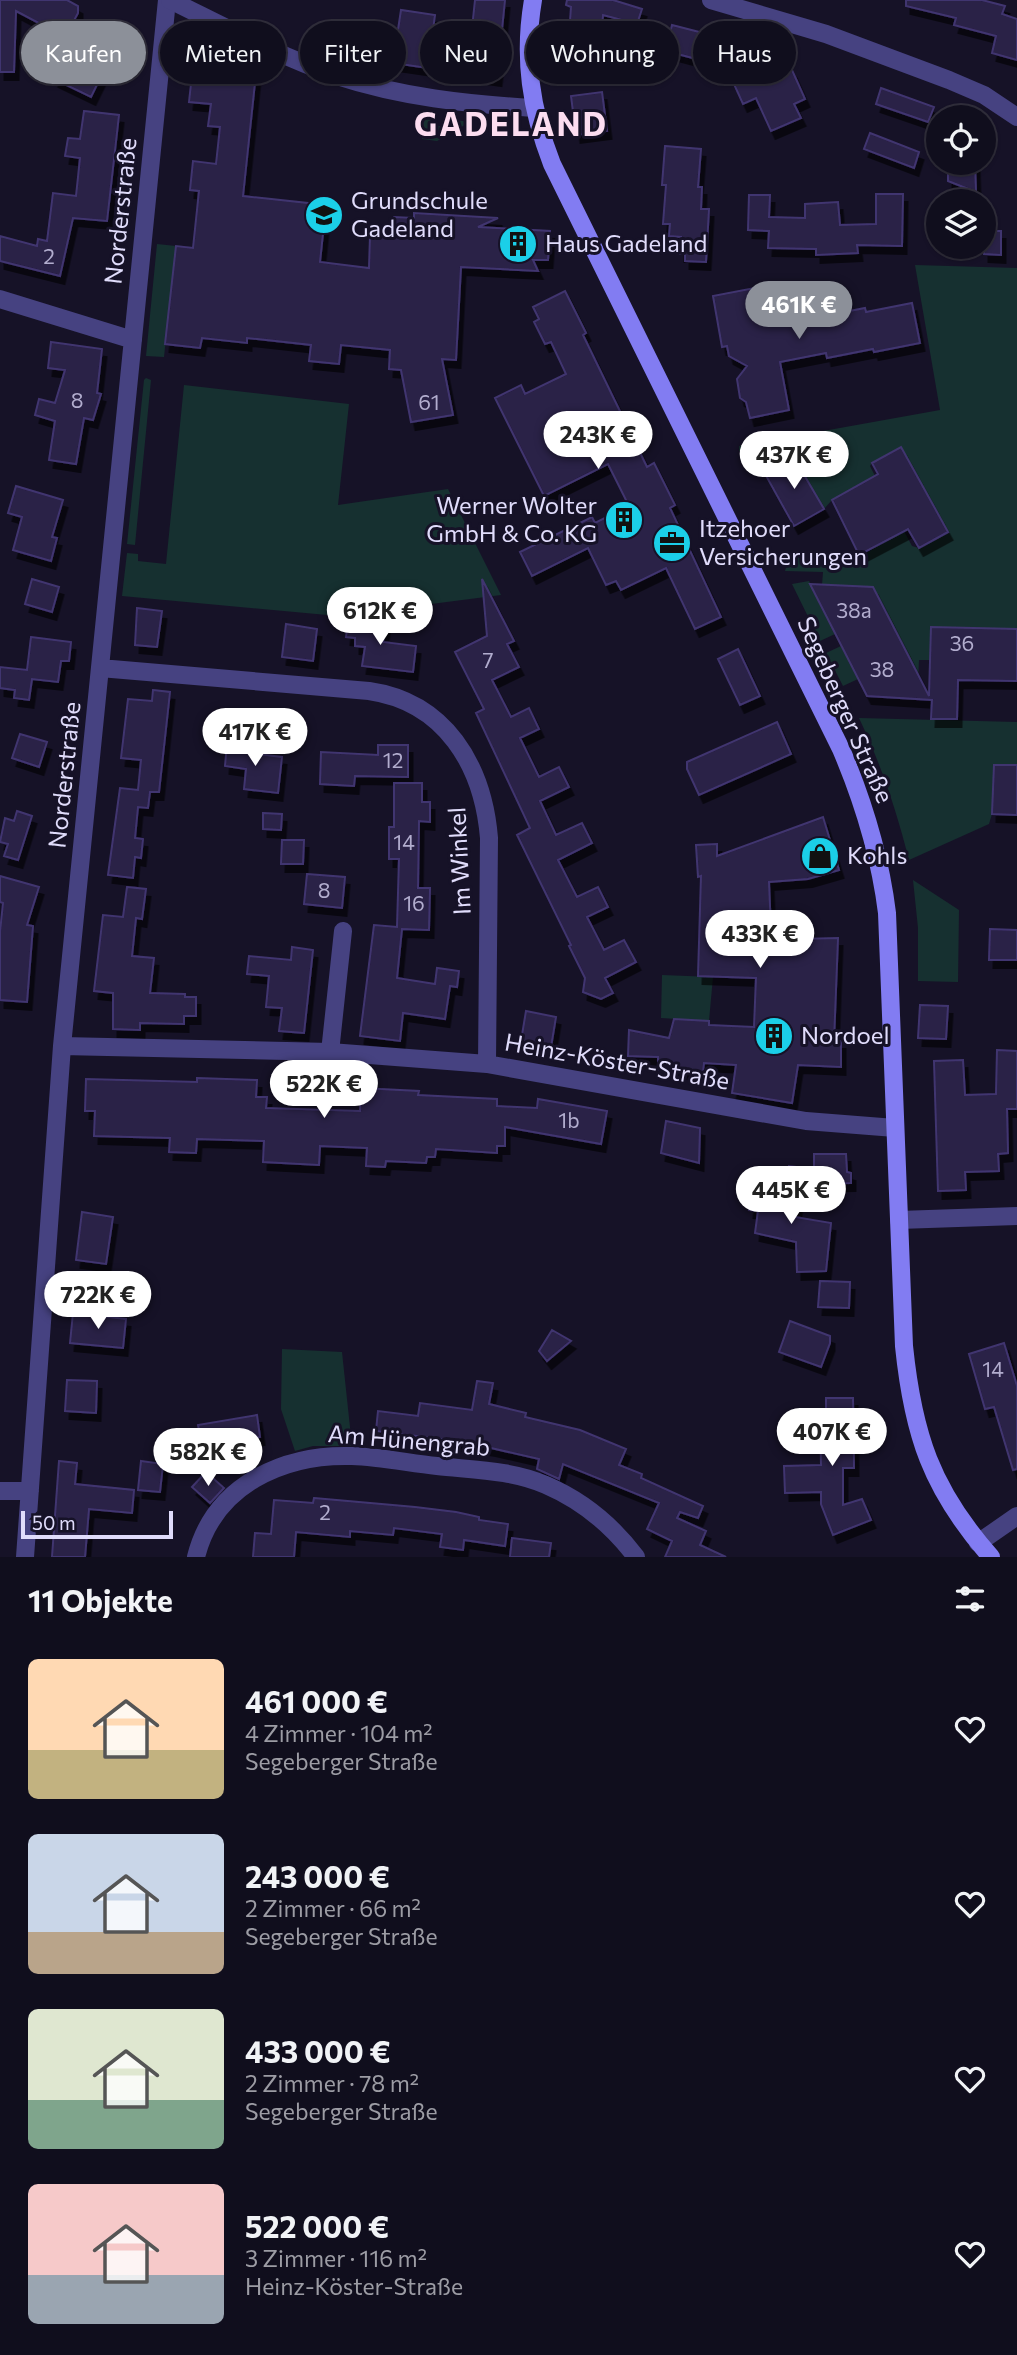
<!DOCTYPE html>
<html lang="de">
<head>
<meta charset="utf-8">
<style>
	body { margin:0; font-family:Commissioner,sans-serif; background:#191726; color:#f1f3f6; height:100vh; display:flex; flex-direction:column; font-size:26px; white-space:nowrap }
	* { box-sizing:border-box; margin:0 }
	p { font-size:23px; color:#9c9ca4 }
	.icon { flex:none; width:38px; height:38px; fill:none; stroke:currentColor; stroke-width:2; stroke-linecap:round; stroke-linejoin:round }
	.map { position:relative; height:1557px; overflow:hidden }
	.drawer { display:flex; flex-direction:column; background:#100e1d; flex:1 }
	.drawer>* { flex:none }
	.guide { position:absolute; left:21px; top:21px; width:976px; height:63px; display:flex; gap:14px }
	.buttons { position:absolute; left:926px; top:105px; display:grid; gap:14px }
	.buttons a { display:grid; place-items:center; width:70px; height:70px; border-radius:50%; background:#100e1d; box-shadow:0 2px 5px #0004,0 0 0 2px #302e3b; font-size:35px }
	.scale { position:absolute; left:21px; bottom:18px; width:152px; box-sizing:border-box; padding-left:7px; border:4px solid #e0dcfb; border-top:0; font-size:19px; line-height:24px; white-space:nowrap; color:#e0dcfb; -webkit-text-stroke:5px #161227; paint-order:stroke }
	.price { position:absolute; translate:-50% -60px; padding:0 16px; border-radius:24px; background:#fff; color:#222; font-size:23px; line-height:46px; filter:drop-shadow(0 2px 4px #0008) }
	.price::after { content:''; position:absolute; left:50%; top:42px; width:21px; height:16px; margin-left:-10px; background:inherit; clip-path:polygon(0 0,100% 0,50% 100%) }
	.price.active { background:#8c9099; color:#fff }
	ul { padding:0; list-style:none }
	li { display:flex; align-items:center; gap:21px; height:175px; padding:0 28px }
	li span { display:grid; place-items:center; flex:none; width:196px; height:140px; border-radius:10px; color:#555 }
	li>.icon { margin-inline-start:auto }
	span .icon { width:84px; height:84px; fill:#fffc; stroke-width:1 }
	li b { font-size:30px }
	h2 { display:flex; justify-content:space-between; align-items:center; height:84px; padding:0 28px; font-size:30px }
	.pill { padding:0 24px; border-radius:32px; background:#100e1d; box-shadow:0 2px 5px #0004,0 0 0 2px #302e3b; font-size:24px; line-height:63px }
	.pill.active { background:#8c9099; color:#fff }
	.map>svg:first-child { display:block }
</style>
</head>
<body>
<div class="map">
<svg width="1017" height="1557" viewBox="0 0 1017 1557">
	<defs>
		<filter id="shadow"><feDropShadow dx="4.5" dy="8" stdDeviation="0" flood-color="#0009"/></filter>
	</defs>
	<rect width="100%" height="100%" fill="#161227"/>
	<path fill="#163030" d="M 419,114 L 434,116 L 433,125 L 447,127 L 448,119 L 470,122 L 437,141 L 422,139 Z
		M 157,244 L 176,246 L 164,357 L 146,356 Z
		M 915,265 L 1017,268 L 1017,629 L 930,660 L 919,660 L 918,683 L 921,693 L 910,699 L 911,661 L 873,587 L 822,585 L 823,572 L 785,571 L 790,553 L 803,550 L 813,567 L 857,558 L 904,531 L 912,546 L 919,548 L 947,533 L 902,448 L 872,463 L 870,466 L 875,476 L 832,500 L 824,509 L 793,456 L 764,472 L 748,449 L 739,451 L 739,446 L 940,410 Z
		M 146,378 L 151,380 L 135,545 L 127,544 L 144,380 Z
		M 184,385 L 349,404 L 338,505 L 448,489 L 501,595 L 338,616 L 122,596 L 127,553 L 138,554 L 138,561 L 166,564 Z
		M 809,581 L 835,634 L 820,641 L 792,584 Z
		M 841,646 L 858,679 L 843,686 L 826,653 Z
		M 859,718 L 1017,722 L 1017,765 L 994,765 L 992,814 L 989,824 L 909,860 C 896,809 882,767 859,718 Z
		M 913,880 L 959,910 L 958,982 L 918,981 L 918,928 Z
		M 662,975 L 713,977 L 709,1021 L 661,1018 Z
		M 282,1349 L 342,1352 L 352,1446 L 313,1446 L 295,1451 L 281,1409 Z"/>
	<path fill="#292046" stroke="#41356f" stroke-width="2" filter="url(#shadow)" d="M 0,0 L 67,0 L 78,6 L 78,13 L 65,37 L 16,11 L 14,72 L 0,72 Z
		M 475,0 L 505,0 L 497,78 L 393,63 L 401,10 L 435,15 L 430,51 L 469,57 Z
		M 567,0 L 613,0 L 642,9 L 637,24 L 603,15 L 600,52 L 568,50 L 571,7 L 566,5 Z
		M 906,0 L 982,0 L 1005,6 L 1002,14 L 1017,19 L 1017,60 L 992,53 L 996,36 L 954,25 L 956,18 L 906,6 Z
		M 107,23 L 132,34 L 120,62 L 110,58 L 91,97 L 54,79 L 58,72 L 51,69 L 60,50 L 89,65 Z
		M 672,25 L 711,35 L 704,61 L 666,51 Z
		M 768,62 L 775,77 L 792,70 L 805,99 L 794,104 L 801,118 L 771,131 L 756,98 L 743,104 L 733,82 Z
		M 193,66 L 256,73 L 243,196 L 326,205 L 320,262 L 369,268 L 370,236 L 393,237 L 394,217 L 414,218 L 414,213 L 498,218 L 478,227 L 550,231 L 548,260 L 533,260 L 538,271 L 461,267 L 456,360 L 442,359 L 453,415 L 411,422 L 401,370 L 389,369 L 390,350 L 341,345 L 339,364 L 309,361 L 311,345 L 247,338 L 247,343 L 202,338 L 200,348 L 165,344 L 176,246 L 193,248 L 199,191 L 190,190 L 193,161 L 216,164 L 220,127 L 208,126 L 211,104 L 189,102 Z
		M 881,88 L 934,107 L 928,122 L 876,104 Z
		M 602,92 L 607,131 L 576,135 L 571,96 Z
		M 84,111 L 119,115 L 107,221 L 73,218 L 60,276 L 0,261 L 0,236 L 37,246 L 38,239 L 47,241 L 53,193 L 76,196 L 80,158 L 65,156 L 68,138 L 80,139 Z
		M 870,133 L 919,152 L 914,168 L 864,149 Z
		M 665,146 L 701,149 L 698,187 L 702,187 L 701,209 L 709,209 L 706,262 L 685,261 L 685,254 L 680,254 L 681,237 L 669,236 L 670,224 L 663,224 L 666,185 L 662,185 Z
		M 948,163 L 975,163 L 976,192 L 948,181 Z
		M 876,194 L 903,194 L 902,246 L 857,245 L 858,253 L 816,255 L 816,249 L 768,248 L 769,231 L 748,230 L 749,195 L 770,195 L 769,217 L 805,218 L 805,204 L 838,202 L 840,225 L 876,224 Z
		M 984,231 L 1001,231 L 1001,255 L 984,254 Z
		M 765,286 L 772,321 L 818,312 L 819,317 L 865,308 L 866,312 L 912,303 L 920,343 L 874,352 L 873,349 L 827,358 L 826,353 L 780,362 L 789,410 L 750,418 L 746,402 L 740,398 L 737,379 L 747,366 L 729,356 L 727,346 L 722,347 L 713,296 Z
		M 565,291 L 586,333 L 583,335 L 647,467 L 654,463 L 675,505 L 670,508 L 721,617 L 695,629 L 666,568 L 621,590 L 616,581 L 606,585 L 588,548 L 532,576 L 520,552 L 592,517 L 595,523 L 629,506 L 608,464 L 544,496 L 495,398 L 521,385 L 525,394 L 566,374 L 551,342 L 545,344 L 534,322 L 539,319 L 533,307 Z
		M 51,342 L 102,349 L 97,393 L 101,394 L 93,420 L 84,418 L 76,464 L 49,460 L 55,421 L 35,415 L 39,399 L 55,403 L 65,370 L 48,368 Z
		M 901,447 L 948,532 L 919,548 L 908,529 L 859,555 L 832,500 L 878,474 L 872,463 Z
		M 793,456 L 824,509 L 794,526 L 764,472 Z
		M 16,486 L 63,500 L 52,537 L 57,538 L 51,561 L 13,550 L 22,517 L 8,513 Z
		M 32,579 L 59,587 L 52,612 L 25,604 Z
		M 482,579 L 514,641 L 507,644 L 519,667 L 492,680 L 511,717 L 529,708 L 539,729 L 520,738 L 539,777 L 559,767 L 569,787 L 540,801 L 556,835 L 582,823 L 592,843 L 558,860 L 577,897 L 598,887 L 608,907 L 587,917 L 604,950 L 624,940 L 636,962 L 605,978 L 613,993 L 601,999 L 583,992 L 585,978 L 569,946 L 571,945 L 517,835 L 530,828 L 476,713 L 484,709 L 455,652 L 487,636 Z
		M 810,584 L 873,587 L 929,696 L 931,627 L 1017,629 L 1017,681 L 958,680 L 957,719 L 931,719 L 932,700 L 867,696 Z
		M 137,608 L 162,611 L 157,647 L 135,645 Z
		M 349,615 L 368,618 L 367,624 L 385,626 L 383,642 L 416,646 L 413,672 L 362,666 L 365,647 L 355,646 L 355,638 L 346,637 Z
		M 286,624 L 317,629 L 313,661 L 282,657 Z
		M 31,637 L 71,642 L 69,661 L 61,661 L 58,682 L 32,679 L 29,700 L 14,698 L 15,690 L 0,688 L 0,667 L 27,670 Z
		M 738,649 L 760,696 L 740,705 L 718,659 Z
		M 153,690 L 170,692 L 159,792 L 150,792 L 148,808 L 138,807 L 135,838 L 143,839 L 141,858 L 135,857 L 133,878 L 108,875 L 120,788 L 138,790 L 141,760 L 121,758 L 128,699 L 152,701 Z
		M 777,722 L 791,754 L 699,795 L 687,769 L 687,762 Z
		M 20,734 L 47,742 L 39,767 L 12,758 Z
		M 227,744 L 249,745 L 248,753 L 282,757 L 278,793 L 244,789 L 246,769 L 225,766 Z
		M 378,745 L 408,745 L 408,777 L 355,776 L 354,786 L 320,784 L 321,752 L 378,755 Z
		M 994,765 L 1017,765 L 1017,815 L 992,814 Z
		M 394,783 L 422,783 L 422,802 L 430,802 L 430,822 L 419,821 L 418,888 L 430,888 L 429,930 L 402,929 L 397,978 L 435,984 L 437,968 L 459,971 L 457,987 L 450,986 L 445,1019 L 403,1013 L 400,1041 L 360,1036 L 374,925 L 397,927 L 399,859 L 389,859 L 389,827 L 394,827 Z
		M 17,811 L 32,816 L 18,860 L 4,856 L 8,844 L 0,842 L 5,818 L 14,821 Z
		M 263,813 L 282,814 L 281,830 L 263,829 Z
		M 823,817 L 839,870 L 808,879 L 769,882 L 771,931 L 787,932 L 799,939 L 838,938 L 834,1041 L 841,1041 L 841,1067 L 798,1065 L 792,1103 L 732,1093 L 736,1065 L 704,1063 L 703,1072 L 658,1070 L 658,1057 L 628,1056 L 629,1030 L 669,1038 L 674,1019 L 709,1021 L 709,1025 L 754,1027 L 756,978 L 698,976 L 701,876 L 698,877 L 696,845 L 717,844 L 717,856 Z
		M 282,840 L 304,840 L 303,864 L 281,864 Z
		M 307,874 L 345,877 L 342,908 L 304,904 Z
		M 0,876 L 39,887 L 27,925 L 33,926 L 27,1002 L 0,1000 L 0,932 L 3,903 L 0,902 Z
		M 127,887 L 146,889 L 142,919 L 136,918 L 132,956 L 154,958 L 150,993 L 185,994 L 185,997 L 196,997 L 196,1016 L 184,1016 L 184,1024 L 140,1023 L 140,1030 L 113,1029 L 113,993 L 94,991 L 103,915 L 123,917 Z
		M 990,929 L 1017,930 L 1017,960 L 989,960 Z
		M 292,947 L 313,950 L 304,1033 L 279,1031 L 282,1008 L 266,1007 L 269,976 L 247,974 L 249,956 L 291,960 Z
		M 920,1005 L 948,1006 L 946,1039 L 918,1038 Z
		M 526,1011 L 556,1017 L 551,1047 L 521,1041 Z
		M 997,1050 L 1017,1051 L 1017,1109 L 1007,1109 L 1008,1153 L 998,1154 L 999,1171 L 965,1172 L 966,1190 L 938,1191 L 934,1061 L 963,1060 L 965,1095 L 996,1094 Z
		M 197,1078 L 257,1080 L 256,1097 L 267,1097 L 266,1108 L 360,1111 L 361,1088 L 419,1091 L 418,1095 L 497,1099 L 497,1106 L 537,1108 L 538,1099 L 607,1111 L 601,1144 L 505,1127 L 505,1146 L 497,1146 L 497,1153 L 436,1149 L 435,1157 L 427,1157 L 426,1163 L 386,1161 L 385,1167 L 366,1166 L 367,1148 L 320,1146 L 319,1165 L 263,1162 L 264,1141 L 197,1139 L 196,1153 L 169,1152 L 170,1138 L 94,1136 L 95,1111 L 85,1111 L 86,1079 L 197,1082 Z
		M 666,1121 L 700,1128 L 699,1163 L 661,1153 Z
		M 814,1154 L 846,1154 L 847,1172 L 851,1173 L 851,1183 L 787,1184 L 789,1166 L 814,1169 Z
		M 753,1183 L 800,1191 L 795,1217 L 831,1223 L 826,1271 L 797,1272 L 796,1242 L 755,1233 L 758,1211 L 749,1210 Z
		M 82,1212 L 113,1217 L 106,1264 L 76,1260 Z
		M 820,1281 L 850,1282 L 849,1308 L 818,1307 Z
		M 73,1313 L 126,1319 L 123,1348 L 70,1343 Z
		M 790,1321 L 830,1336 L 830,1343 L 821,1367 L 779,1352 Z
		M 552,1330 L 571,1341 L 547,1361 L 539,1351 Z
		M 1004,1343 L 1017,1386 L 1017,1469 L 1013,1470 L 994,1407 L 985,1409 L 969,1354 Z
		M 67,1380 L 97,1381 L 96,1413 L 65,1411 Z
		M 477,1381 L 493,1383 L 489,1404 L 526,1413 L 525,1417 L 580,1430 L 626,1449 L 619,1465 L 642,1474 L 641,1478 L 703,1506 L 698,1518 L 680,1512 L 677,1518 L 706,1531 L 700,1545 L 726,1557 L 665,1557 L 672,1541 L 647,1529 L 659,1503 L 563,1464 L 559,1479 L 537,1469 L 539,1459 L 491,1448 L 457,1443 L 457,1441 L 376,1431 L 378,1411 L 418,1416 L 420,1403 L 472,1410 Z
		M 826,1398 L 853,1398 L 854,1468 L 843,1468 L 843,1505 L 862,1499 L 871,1520 L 833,1535 L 821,1504 L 821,1492 L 785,1493 L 784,1466 L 821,1465 L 820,1410 L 826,1412 Z
		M 257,1415 L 260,1437 L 202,1447 L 198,1425 Z
		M 59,1461 L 77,1463 L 75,1484 L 134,1490 L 132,1513 L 89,1509 L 85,1557 L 52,1557 Z
		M 141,1461 L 163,1464 L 160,1492 L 138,1490 Z
		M 206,1472 L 224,1488 L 210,1503 L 192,1487 Z
		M 314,1498 L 415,1507 L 456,1512 L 479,1517 L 479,1520 L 508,1524 L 505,1546 L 464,1540 L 463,1550 L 440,1547 L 442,1534 L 394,1528 L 393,1535 L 350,1531 L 350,1537 L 296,1532 L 294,1557 L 253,1557 L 255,1533 L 271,1534 L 274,1500 L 313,1503 Z
		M 512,1538 L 551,1543 L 549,1557 L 510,1557 Z"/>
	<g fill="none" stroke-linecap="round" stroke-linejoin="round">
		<path stroke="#464281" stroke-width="18" d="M 711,0 L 826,34 L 949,80 L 984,95 L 1017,117
			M 0,299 L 133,340
			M 100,668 L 369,691 C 445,702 483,765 489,838 L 487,1064
			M 62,1046 L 330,1052 L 487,1064 L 806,1121 L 895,1128
			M 330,1052 L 343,931
			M 899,1220 L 1017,1216
			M 0,1491 L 30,1491
			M 978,1543 L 1017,1516
			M 25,1557 L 62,1046 L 167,0
			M 196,1557 C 214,1485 283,1454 352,1456 C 380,1457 409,1463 437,1466 C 473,1470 512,1470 546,1485 C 583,1501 612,1525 636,1557"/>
		<path stroke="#464281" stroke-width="18" d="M 170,0 C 225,27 279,56 337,76 C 401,97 467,104 533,108"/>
		<path stroke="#827cf2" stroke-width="18" d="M 533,0 C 523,58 531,110 552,164 L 841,749 C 864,803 880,856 887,913 L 904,1346 C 913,1434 931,1489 991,1557"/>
	</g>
	<defs>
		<symbol id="school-disc" viewBox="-11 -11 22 22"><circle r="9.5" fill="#1bcfe8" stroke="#161227"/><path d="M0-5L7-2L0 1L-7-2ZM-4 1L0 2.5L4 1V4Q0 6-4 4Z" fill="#111"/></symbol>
		<symbol id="building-disc" viewBox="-11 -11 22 22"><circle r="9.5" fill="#1bcfe8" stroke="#161227"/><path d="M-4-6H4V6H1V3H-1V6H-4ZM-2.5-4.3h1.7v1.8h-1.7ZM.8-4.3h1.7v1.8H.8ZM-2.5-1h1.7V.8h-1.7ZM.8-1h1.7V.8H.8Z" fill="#111"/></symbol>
		<symbol id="office-disc" viewBox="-11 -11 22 22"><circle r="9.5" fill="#1bcfe8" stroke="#161227"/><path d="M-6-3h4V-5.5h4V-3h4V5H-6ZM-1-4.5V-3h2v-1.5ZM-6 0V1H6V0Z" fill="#111"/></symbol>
		<symbol id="shop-disc" viewBox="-11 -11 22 22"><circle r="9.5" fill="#1bcfe8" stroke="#161227"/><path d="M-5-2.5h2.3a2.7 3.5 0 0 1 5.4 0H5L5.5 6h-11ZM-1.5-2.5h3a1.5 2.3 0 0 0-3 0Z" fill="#111"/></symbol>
	</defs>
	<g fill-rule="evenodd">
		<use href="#school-disc" x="302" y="193" width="44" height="44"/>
		<use href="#building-disc" x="496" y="222" width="44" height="44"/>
		<use href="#building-disc" x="602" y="498" width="44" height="44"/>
		<use href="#office-disc" x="650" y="521" width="44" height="44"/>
		<use href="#shop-disc" x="798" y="834" width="44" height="44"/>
		<use href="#building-disc" x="752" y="1014" width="44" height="44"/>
	</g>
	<g text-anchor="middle" stroke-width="6" stroke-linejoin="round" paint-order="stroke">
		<g font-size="21" fill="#b2adce">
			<text x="49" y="264">2</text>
			<text x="77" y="408">8</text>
			<text x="429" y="410">61</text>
			<text x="854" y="618">38a</text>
			<text x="962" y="651">36</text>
			<text x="488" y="668">7</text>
			<text x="882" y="677">38</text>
			<text x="393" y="768">12</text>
			<text x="404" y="850">14</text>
			<text x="324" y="898">8</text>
			<text x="414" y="911">16</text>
			<text x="569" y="1128">1b</text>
			<text x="993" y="1377">14</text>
			<text x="325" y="1520">2</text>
		</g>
		<g font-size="24" fill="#e0dcfb" stroke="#161227" text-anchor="start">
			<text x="351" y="209">Grundschule<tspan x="351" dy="28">Gadeland</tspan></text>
			<text x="545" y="252">Haus Gadeland</text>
			<text x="597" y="514" text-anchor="end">Werner Wolter<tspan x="597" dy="28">GmbH &amp; Co. KG</tspan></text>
			<text x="699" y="537">Itzehoer<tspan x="699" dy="28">Versicherungen</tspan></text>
			<text x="847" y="864">Kohls</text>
			<text x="801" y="1044">Nordoel</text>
		</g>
		<g font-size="24" fill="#e0dcfb" stroke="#161227">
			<text transform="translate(121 211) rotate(-84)" y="8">Norderstraße</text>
			<text transform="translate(845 710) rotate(66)" y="8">Segeberger Straße</text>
			<text transform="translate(65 775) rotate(-84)" y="8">Norderstraße</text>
			<text transform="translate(460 861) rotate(-93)" y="8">Im Winkel</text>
			<text transform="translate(617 1062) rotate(10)" y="8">Heinz-Köster-Straße</text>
			<text transform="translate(409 1441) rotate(5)" y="8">Am Hünengrab</text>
		</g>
		<g font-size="32" font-weight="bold" letter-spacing="2" fill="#fcddf0" stroke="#161227">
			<text x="511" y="136">GADELAND</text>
		</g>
	</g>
</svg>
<div class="buttons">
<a><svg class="icon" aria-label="locate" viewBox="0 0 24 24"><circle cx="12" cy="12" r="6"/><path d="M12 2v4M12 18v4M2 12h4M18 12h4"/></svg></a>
<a><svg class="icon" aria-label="layers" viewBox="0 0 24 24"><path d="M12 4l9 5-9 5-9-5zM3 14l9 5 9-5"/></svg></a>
</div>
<div class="scale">50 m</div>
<b class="price active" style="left:799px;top:341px">461K €</b>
<b class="price" style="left:598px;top:471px">243K €</b>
<b class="price" style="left:794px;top:491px">437K €</b>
<b class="price" style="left:380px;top:647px">612K €</b>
<b class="price" style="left:255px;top:768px">417K €</b>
<b class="price" style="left:760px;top:970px">433K €</b>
<b class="price" style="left:324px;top:1120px">522K €</b>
<b class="price" style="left:791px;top:1226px">445K €</b>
<b class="price" style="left:98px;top:1331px">722K €</b>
<b class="price" style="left:832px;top:1468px">407K €</b>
<b class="price" style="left:208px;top:1488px">582K €</b>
<div class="guide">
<a class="pill active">Kaufen</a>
<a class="pill">Mieten</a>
<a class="pill">Filter</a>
<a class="pill">Neu</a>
<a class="pill">Wohnung</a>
<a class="pill">Haus</a>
</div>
</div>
<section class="drawer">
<h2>11 Objekte<svg class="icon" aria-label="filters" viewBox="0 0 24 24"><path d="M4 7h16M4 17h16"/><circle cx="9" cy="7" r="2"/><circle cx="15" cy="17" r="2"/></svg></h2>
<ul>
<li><span style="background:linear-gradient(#ffd9b3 65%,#c2b280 0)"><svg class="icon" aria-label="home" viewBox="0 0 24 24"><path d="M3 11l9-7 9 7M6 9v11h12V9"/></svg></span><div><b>461 000 €</b><p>4 Zimmer · 104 m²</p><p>Segeberger Straße</p></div><svg class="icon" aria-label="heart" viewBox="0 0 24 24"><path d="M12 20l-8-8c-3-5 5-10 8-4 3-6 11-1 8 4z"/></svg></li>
<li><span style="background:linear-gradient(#c9d6e8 70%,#b9a48a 0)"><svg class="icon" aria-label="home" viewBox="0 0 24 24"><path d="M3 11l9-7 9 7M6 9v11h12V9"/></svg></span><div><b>243 000 €</b><p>2 Zimmer · 66 m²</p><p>Segeberger Straße</p></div><svg class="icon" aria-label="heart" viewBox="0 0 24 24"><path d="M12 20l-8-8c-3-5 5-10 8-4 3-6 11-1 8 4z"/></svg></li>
<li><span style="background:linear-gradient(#dfe7d0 65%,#7fa58c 0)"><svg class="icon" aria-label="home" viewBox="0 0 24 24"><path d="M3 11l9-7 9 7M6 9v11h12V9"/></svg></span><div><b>433 000 €</b><p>2 Zimmer · 78 m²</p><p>Segeberger Straße</p></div><svg class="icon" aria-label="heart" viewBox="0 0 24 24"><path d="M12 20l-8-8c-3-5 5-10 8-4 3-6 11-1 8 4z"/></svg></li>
<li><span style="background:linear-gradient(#f6c9c9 65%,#9aa5b1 0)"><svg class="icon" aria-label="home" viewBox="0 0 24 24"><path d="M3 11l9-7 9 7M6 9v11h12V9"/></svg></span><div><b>522 000 €</b><p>3 Zimmer · 116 m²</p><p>Heinz-Köster-Straße</p></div><svg class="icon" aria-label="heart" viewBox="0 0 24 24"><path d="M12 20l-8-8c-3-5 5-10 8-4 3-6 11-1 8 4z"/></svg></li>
</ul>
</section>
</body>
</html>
